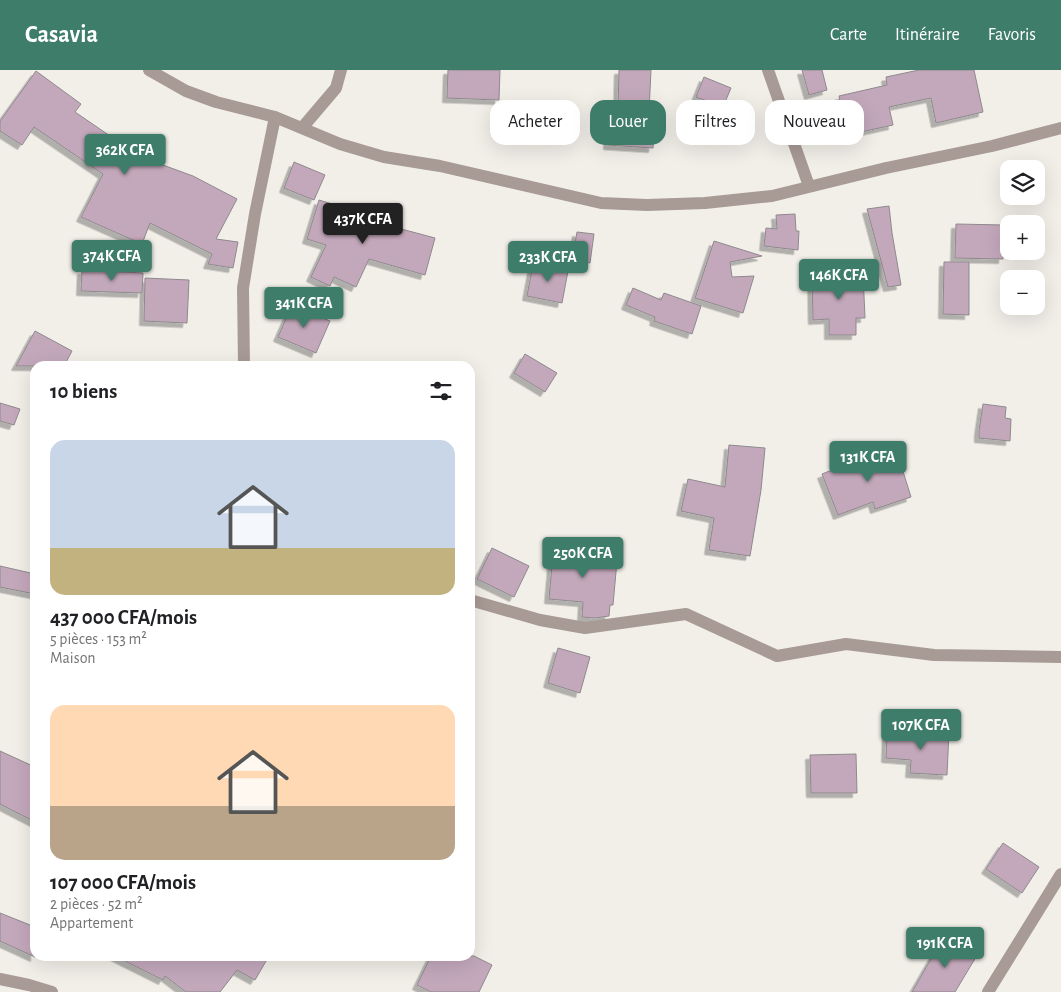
<!DOCTYPE html>
<html lang="fr">
<head>
<meta charset="utf-8">
<style>
	body { margin:0; font-family:"Alegreya Sans",sans-serif; background:#f6f6f6; color:#202124; height:100vh; display:flex; flex-direction:column; font-size:19px; white-space:nowrap }
	* { box-sizing:border-box; margin:0 }
	p { font-size:16px; color:#757577 }
	.icon { flex:none; width:28px; height:28px; fill:none; stroke:currentColor; stroke-width:2; stroke-linecap:round; stroke-linejoin:round }
	.map { position:relative; flex:1; overflow:hidden }
	.details { position:absolute; left:30px; top:291px; width:445px; height:600px; display:flex; flex-direction:column; background:#fff; border-radius:15px; box-shadow:0 5px 20px #0002 }
	.details>* { flex:none }
	.banner { position:absolute; left:490px; top:30px; width:475px; height:45px; display:flex; gap:10px }
	.controls { position:absolute; left:1000px; top:90px; display:grid; gap:10px }
	.controls a { display:grid; place-items:center; width:45px; height:45px; border-radius:10px; background:#fff; box-shadow:0 5px 20px #0002; font-size:25px }
	.price { position:absolute; translate:-50% -42px; padding:0 11px; border-radius:5px; background:#3e7d6a; color:#fff; font-size:16px; line-height:32px; filter:drop-shadow(0 1px 2px #0008) }
	.price::after { content:''; position:absolute; left:50%; top:30px; width:15px; height:11px; margin-left:-8px; background:inherit; clip-path:polygon(0 0,100% 0,50% 100%) }
	.price.on { background:#222; color:#fff }
	ul { padding:0; list-style:none }
	li { display:grid; align-content:center; gap:10px; height:265px; padding:0 20px }
	li span { display:grid; place-items:center; height:155px; border-radius:15px; color:#555 }
	li>.icon { margin-inline-start:auto }
	span .icon { width:90px; height:90px; fill:#fffc; stroke-width:1 }
	li b { font-size:21px }
	h2 { display:flex; justify-content:space-between; align-items:center; height:60px; padding:0 20px; font-size:21px }
	.pill { padding:0 18px; border-radius:15px; background:#fff; box-shadow:0 5px 20px #0002; font-size:18px; line-height:45px }
	.pill.on { background:#3e7d6a; color:#fff }
	header { display:flex; align-items:center; gap:30px; box-sizing:border-box; height:70px; padding:0 25px; background:#3e7d6a; color:#fff }
	header strong { font-size:24px }
	nav { display:flex; gap:28px; margin-inline-start:auto; font-size:18px }
	.map>svg:first-child { display:block }
</style>
</head>
<body>
<header>
<strong>Casavia</strong>
<nav><a>Carte</a><a>Itinéraire</a><a>Favoris</a></nav>
</header>
<div class="map">
<svg width="1061" height="922" viewBox="0 0 1061 922">
	<defs>
		<filter id="shadow"><feDropShadow dx="-4.5" dy="4.5" stdDeviation="0" flood-color="#0004"/></filter>
	</defs>
	<rect width="100%" height="100%" fill="#f2efe9"/>
	<path fill="#c3a8bb" stroke="#8e898d" filter="url(#shadow)" d="M 448,0 L 500,0 L 499,30 L 447,28 Z
		M 619,0 L 651,0 L 649,42 L 655,42 L 653,78 L 608,75 L 610,40 L 618,40 Z
		M 802,0 L 822,0 L 827,20 L 809,25 Z
		M 919,0 L 974,0 L 983,42 L 936,53 L 931,28 L 889,37 L 893,55 L 847,65 L 839,26 L 887,15 L 886,7 Z
		M 36,1 L 81,34 L 75,42 L 116,70 L 111,76 L 193,106 L 237,129 L 216,169 L 238,172 L 233,198 L 208,194 L 212,184 L 150,153 L 142,174 L 81,147 L 103,104 L 34,57 L 22,75 L 0,61 L 0,51 Z
		M 704,7 L 731,18 L 723,37 L 696,27 Z
		M 294,92 L 325,105 L 314,130 L 284,118 Z
		M 319,130 L 365,144 L 364,149 L 435,168 L 425,205 L 369,189 L 356,217 L 334,207 L 330,216 L 311,207 L 326,175 L 307,169 Z
		M 889,136 L 892,163 L 901,215 L 888,217 L 867,139 Z
		M 795,144 L 796,161 L 799,161 L 798,180 L 764,176 L 766,158 L 777,159 L 776,145 Z
		M 956,154 L 1004,155 L 1003,189 L 955,188 Z
		M 577,162 L 594,164 L 590,193 L 572,190 Z
		M 714,171 L 762,186 L 730,192 L 732,207 L 754,206 L 743,243 L 695,228 Z
		M 944,192 L 969,192 L 969,245 L 943,244 Z
		M 533,194 L 568,201 L 562,233 L 527,226 Z
		M 82,200 L 143,203 L 142,223 L 81,221 Z
		M 863,203 L 865,248 L 856,248 L 856,265 L 829,265 L 829,249 L 813,250 L 812,204 Z
		M 145,208 L 189,210 L 187,253 L 144,251 Z
		M 633,218 L 661,230 L 664,223 L 701,236 L 692,264 L 654,251 L 655,247 L 626,235 Z
		M 292,235 L 330,251 L 316,283 L 278,267 Z
		M 35,261 L 72,281 L 64,296 L 16,296 Z
		M 525,284 L 557,303 L 545,322 L 514,303 Z
		M 0,333 L 20,339 L 14,355 L 0,351 Z
		M 983,334 L 1006,337 L 1005,348 L 1011,349 L 1010,371 L 979,368 L 979,361 Z
		M 729,375 L 765,378 L 761,420 L 750,486 L 709,480 L 714,448 L 681,441 L 688,409 L 725,417 Z
		M 896,379 L 911,427 L 875,439 L 873,432 L 838,445 L 822,404 L 850,393 Z
		M 572,472 L 592,475 L 591,489 L 617,491 L 613,535 L 610,535 L 609,546 L 595,548 L 582,547 L 583,532 L 549,529 L 554,473 L 572,475 Z
		M 492,478 L 529,496 L 514,527 L 477,509 Z
		M 0,496 L 35,504 L 35,524 L 0,517 Z
		M 558,578 L 590,587 L 580,623 L 548,613 Z
		M 912,659 L 949,661 L 947,705 L 910,703 L 911,690 L 886,688 L 887,664 L 912,666 Z
		M 0,681 L 35,697 L 35,752 L 0,734 Z
		M 856,684 L 857,723 L 811,723 L 810,685 Z
		M 1003,773 L 1039,797 L 1022,823 L 986,799 Z
		M 0,843 L 35,857 L 35,887 L 0,871 Z
		M 943,868 L 976,887 L 955,922 L 912,922 Z
		M 115,886 L 269,886 L 255,910 L 237,900 L 220,922 L 186,922 L 165,906 L 163,910 Z
		M 431,886 L 474,886 L 492,895 L 479,922 L 431,922 L 417,915 Z"/>
	<g fill="none" stroke-linecap="round" stroke-linejoin="round">
		<path stroke="#a89a95" stroke-width="12" d="M 149,0 L 186,21 L 216,32 L 275,47 L 340,74 L 384,87 L 440,96 L 601,133 L 647,135 L 705,133 L 772,126 L 886,98 L 992,76 L 1061,58
			M 768,0 L 809,116
			M 302,58 L 336,18 L 341,0
			M 244,296 L 243,218 L 255,144 L 275,47
			M 470,530 L 540,550 L 585,558 L 686,544 L 777,586 L 846,574 L 934,585 L 1061,587
			M 0,909 L 29,915 L 52,922
			M 988,922 L 1061,804"/>
	</g>
</svg>
<div class="controls">
<a><svg class="icon" aria-label="layers" viewBox="0 0 24 24"><path d="M12 4l9 5-9 5-9-5zM3 14l9 5 9-5"/></svg></a>
<a>+</a>
<a>−</a>
</div>
<b class="price" style="left:125px;top:106px">362K CFA</b>
<b class="price on" style="left:363px;top:175px">437K CFA</b>
<b class="price" style="left:112px;top:212px">374K CFA</b>
<b class="price" style="left:548px;top:213px">233K CFA</b>
<b class="price" style="left:839px;top:231px">146K CFA</b>
<b class="price" style="left:304px;top:259px">341K CFA</b>
<b class="price" style="left:868px;top:413px">131K CFA</b>
<b class="price" style="left:583px;top:509px">250K CFA</b>
<b class="price" style="left:921px;top:681px">107K CFA</b>
<b class="price" style="left:945px;top:899px">191K CFA</b>
<div class="banner">
<a class="pill">Acheter</a>
<a class="pill on">Louer</a>
<a class="pill">Filtres</a>
<a class="pill">Nouveau</a>
</div>
<section class="details">
<h2>10 biens<svg class="icon" aria-label="filters" viewBox="0 0 24 24"><path d="M4 7h16M4 17h16"/><circle cx="9" cy="7" r="2"/><circle cx="15" cy="17" r="2"/></svg></h2>
<ul>
<li><span style="background:linear-gradient(#c9d6e8 70%,#c2b280 0)"><svg class="icon" aria-label="home" viewBox="0 0 24 24"><path d="M3 11l9-7 9 7M6 9v11h12V9"/></svg></span><div><b>437 000 CFA/mois</b><p>5 pièces · 153 m²</p><p>Maison</p></div></li>
<li><span style="background:linear-gradient(#ffd9b3 65%,#b9a48a 0)"><svg class="icon" aria-label="home" viewBox="0 0 24 24"><path d="M3 11l9-7 9 7M6 9v11h12V9"/></svg></span><div><b>107 000 CFA/mois</b><p>2 pièces · 52 m²</p><p>Appartement</p></div></li>
</ul>
</section>
</div>
</body>
</html>
